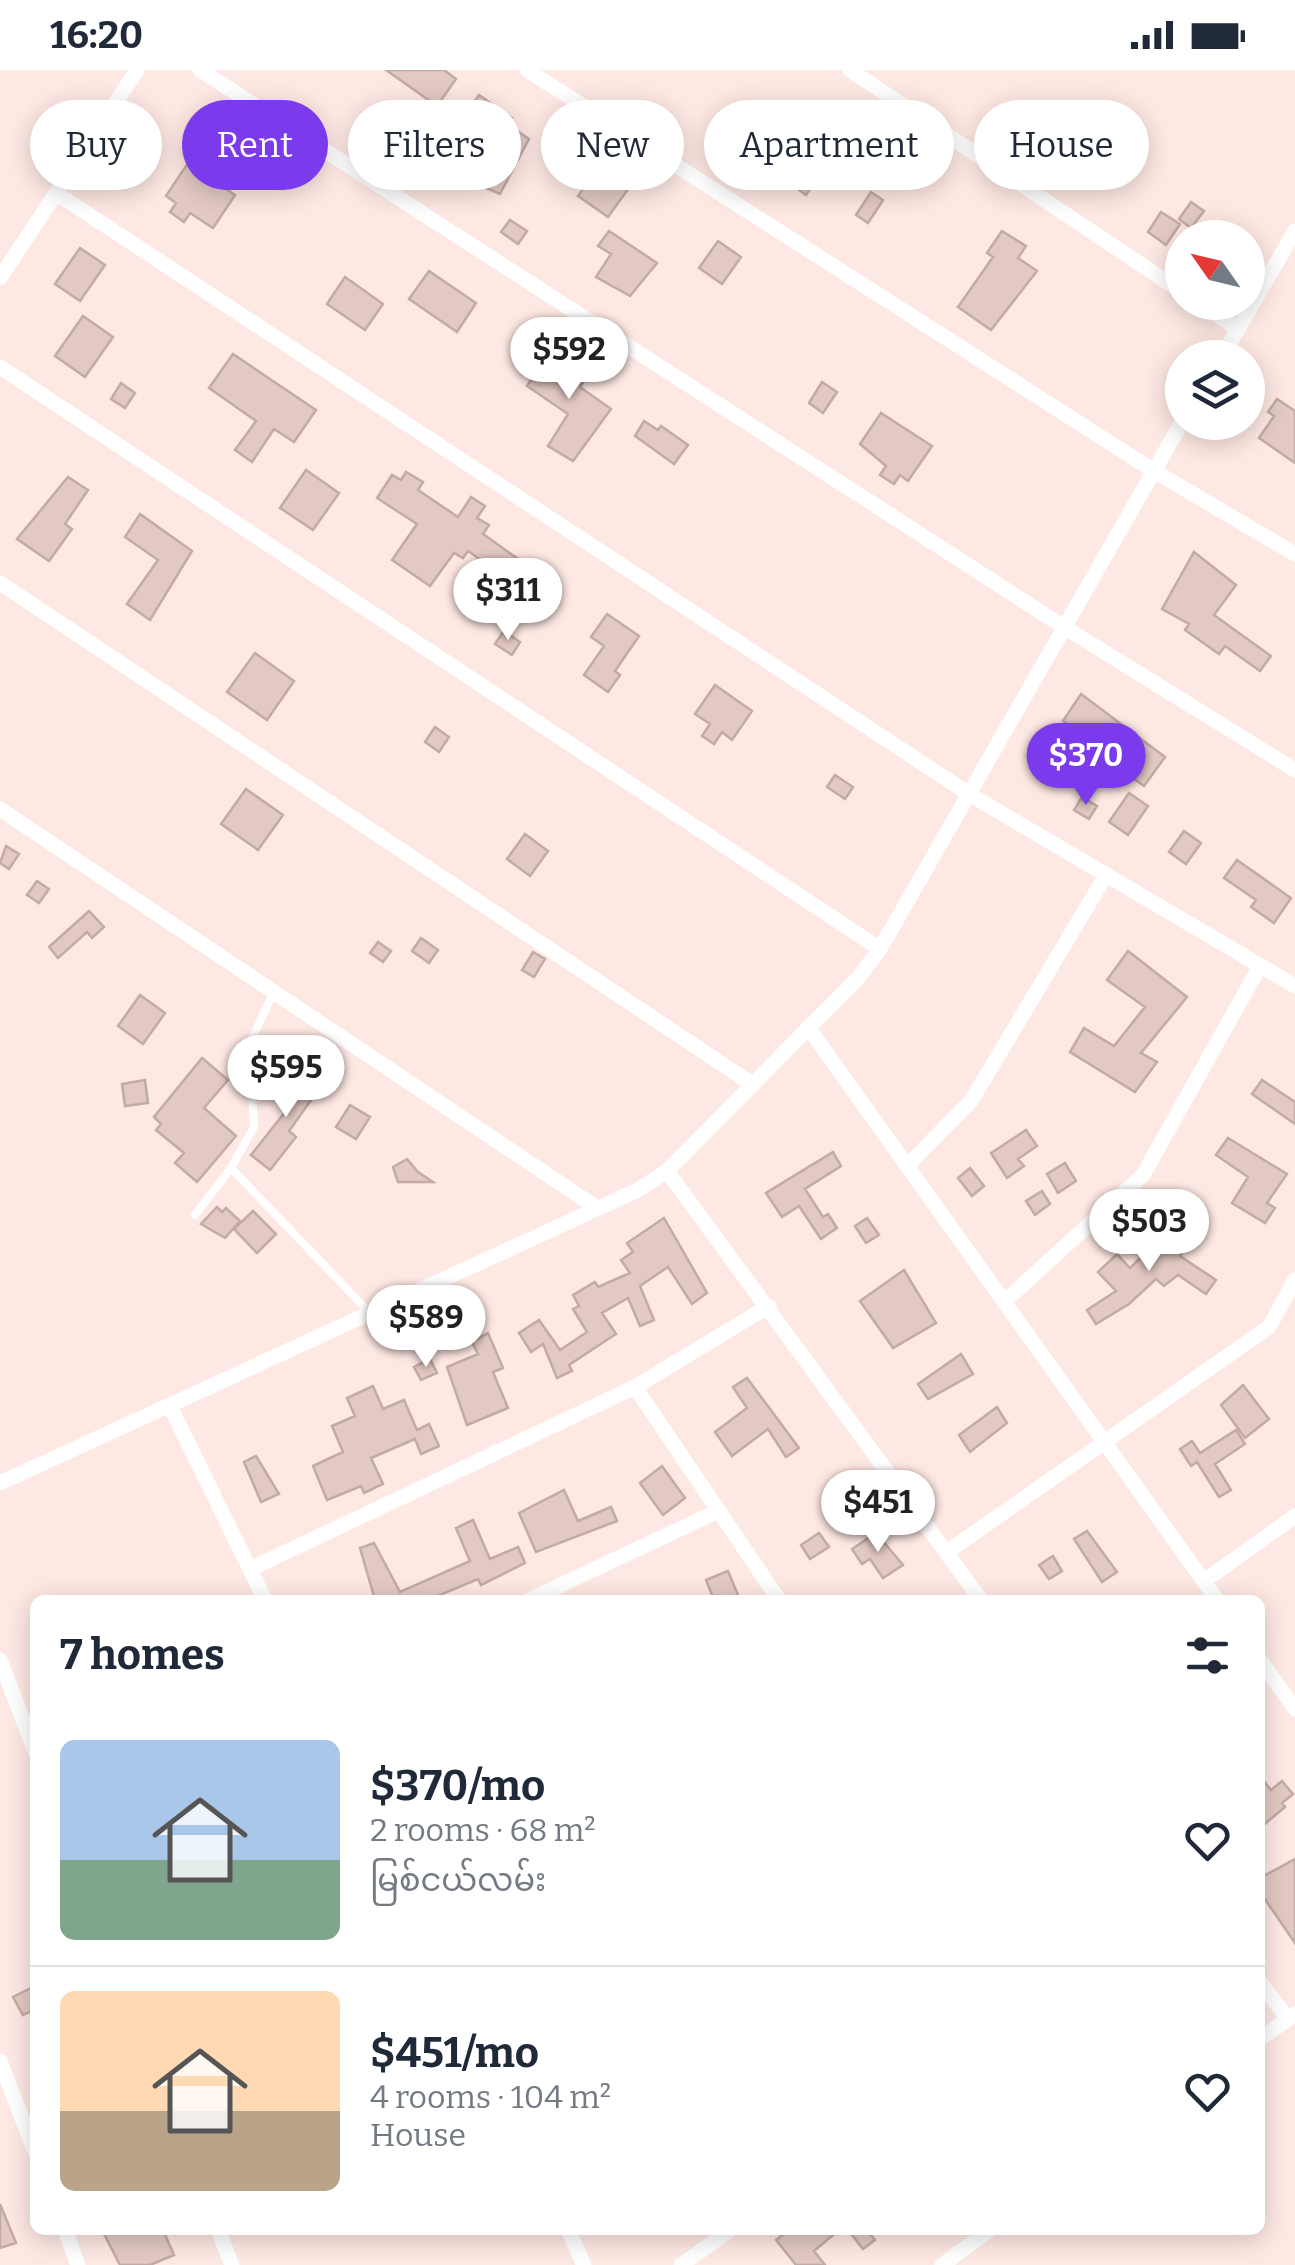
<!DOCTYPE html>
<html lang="en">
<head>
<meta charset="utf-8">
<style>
	body { margin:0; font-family:Bitter,"Noto Sans Myanmar",serif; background:#f2f2f3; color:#1f2937; height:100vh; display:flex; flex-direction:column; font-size:38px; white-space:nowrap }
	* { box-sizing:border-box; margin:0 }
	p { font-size:32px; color:#747a83 }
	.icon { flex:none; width:55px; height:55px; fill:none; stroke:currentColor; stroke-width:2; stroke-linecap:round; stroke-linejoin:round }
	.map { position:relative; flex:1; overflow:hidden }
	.drawer { position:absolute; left:30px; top:1525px; width:1235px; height:640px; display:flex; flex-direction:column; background:#fff; border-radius:15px; box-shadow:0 5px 25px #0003 }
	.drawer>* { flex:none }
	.hud { position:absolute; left:30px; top:30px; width:1235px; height:90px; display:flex; gap:20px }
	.needle { width:65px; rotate:304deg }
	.tools { position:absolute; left:1165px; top:150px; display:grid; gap:20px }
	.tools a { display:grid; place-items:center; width:100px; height:100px; border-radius:50%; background:#fff; box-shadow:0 5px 25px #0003; font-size:50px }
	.price { position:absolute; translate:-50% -85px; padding:0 22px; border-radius:35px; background:#fff; color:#222; font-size:32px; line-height:65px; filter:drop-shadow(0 2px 5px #0008) }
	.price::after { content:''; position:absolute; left:50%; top:60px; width:30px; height:22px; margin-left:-15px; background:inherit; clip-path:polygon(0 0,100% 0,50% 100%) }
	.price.active { background:#7c3aed; color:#fff }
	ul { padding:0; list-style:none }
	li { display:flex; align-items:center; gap:30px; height:250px; padding:0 30px }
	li+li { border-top:2px solid #e0e1e3 }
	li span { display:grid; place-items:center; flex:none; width:280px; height:200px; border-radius:15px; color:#555 }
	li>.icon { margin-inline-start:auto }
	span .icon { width:120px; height:120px; fill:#fffc; stroke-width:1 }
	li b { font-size:42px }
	h2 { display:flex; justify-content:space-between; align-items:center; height:120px; padding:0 30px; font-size:42px }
	.tag { padding:0 35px; border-radius:45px; background:#fff; box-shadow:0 5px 25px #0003; font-size:35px; line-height:90px }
	.tag.active { background:#7c3aed; color:#fff }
	.status { display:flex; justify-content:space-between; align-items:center; height:70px; padding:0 50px; background:#fff; direction:ltr }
	.status svg { height:28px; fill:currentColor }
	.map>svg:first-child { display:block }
</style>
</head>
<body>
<div class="status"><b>16:20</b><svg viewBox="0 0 49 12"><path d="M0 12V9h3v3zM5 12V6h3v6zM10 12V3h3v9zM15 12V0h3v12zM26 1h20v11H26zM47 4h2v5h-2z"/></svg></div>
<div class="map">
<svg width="1295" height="2195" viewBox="0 0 1295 2195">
	<rect width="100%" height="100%" fill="#fee8e3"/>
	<path fill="#e3c9c3" stroke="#c3aaa4" stroke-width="2.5" d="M 386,0 L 444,0 L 456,9 L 437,36 Z
		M 479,25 L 512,48 L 507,54 L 529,69 L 500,124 L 481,116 L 504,81 L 461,51 Z
		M 188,93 L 235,125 L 213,158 L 190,143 L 184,152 L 170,142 L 176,133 L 166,126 Z
		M 601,94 L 631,115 L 608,147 L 578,126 Z
		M 802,98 L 817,109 L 806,125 L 791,114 Z
		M 871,122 L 883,130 L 868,153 L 856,145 Z
		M 1191,132 L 1204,141 L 1191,158 L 1179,149 Z
		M 1161,142 L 1180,154 L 1166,175 L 1148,162 Z
		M 510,150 L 527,161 L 518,174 L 501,162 Z
		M 609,161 L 657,193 L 630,226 L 596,207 L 611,184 L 598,176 Z
		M 1002,161 L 1026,176 L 1018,188 L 1037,201 L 991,260 L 958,237 L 993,187 L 987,183 Z
		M 718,171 L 741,187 L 722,214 L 699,198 Z
		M 80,178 L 105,195 L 80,231 L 55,214 Z
		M 429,201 L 476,233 L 457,262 L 409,229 Z
		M 345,207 L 383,234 L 365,260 L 327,234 Z
		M 83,246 L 113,267 L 85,307 L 55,286 Z
		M 551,280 L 573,295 L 579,287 L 593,297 L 580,317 L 611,339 L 573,391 L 548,376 L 568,344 L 527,316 Z
		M 233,284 L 316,340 L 294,372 L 274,359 L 252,392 L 235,380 L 256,351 L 209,318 Z
		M 822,312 L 837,322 L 823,343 L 809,333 Z
		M 121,313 L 135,323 L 125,338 L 111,329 Z
		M 1277,329 L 1295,341 L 1295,393 L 1259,368 L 1274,346 L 1268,342 Z
		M 881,343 L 932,376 L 908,411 L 900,405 L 894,414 L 880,405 L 886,396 L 860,374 Z
		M 644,351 L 658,360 L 661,356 L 688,375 L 674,394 L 635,366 Z
		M 306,400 L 339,423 L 313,460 L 280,438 Z
		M 406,402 L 423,412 L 418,420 L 458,447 L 471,427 L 485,436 L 477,448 L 489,455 L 483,464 L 528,496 L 515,514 L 468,481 L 463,488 L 454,483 L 430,516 L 392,490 L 417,454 L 377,428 L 392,405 L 401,410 Z
		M 68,407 L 88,420 L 65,454 L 72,459 L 49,491 L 17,469 Z
		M 140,444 L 192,481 L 150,550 L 127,534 L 158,490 L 125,467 Z
		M 1194,482 L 1236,515 L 1214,545 L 1271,586 L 1260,601 L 1225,576 L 1219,584 L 1185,560 L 1189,554 L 1162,539 Z
		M 607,544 L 639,566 L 615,601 L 620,605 L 608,622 L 584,605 L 604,576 L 591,567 Z
		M 504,561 L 520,572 L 512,585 L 495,574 Z
		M 255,583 L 294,611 L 267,650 L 227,622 Z
		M 715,615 L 752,641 L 732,670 L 722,662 L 714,674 L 702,666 L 710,654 L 695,644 Z
		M 1081,624 L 1165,687 L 1144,716 L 1093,680 L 1074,707 L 1060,697 L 1082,664 L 1063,651 Z
		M 435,657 L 449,667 L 439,682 L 425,672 Z
		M 835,705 L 853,717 L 845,729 L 827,717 Z
		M 246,719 L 283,745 L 258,780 L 221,754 Z
		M 1129,723 L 1148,736 L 1128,765 L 1109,752 Z
		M 1082,727 L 1097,736 L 1089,749 L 1074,740 Z
		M 1184,761 L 1201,773 L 1186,794 L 1169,782 Z
		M 525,764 L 548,781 L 530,806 L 507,789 Z
		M 6,776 L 19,784 L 9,799 L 0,793 Z
		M 1237,790 L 1291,828 L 1274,853 L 1251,837 L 1256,830 L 1224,808 Z
		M 37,811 L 49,819 L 39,833 L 27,825 Z
		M 89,841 L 104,857 L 92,868 L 87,862 L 58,888 L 49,877 Z
		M 421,868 L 438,880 L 429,893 L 412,881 Z
		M 378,872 L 391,881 L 383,892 L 370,883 Z
		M 1128,881 L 1187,927 L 1141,983 L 1157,992 L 1135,1022 L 1070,982 L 1084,958 L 1114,976 L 1145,937 L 1107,910 Z
		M 533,882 L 545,889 L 534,907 L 522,900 Z
		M 140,925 L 165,943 L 143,974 L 118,956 Z
		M 202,988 L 228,1010 L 204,1038 L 236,1066 L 197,1112 L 175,1093 L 184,1083 L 156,1060 L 161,1054 L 154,1047 Z
		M 299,1001 L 321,1016 L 289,1061 L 296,1067 L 270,1100 L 251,1085 L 289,1037 L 279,1030 Z
		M 145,1010 L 148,1033 L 125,1036 L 122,1014 Z
		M 1262,1010 L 1295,1032 L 1295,1054 L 1252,1024 Z
		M 350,1035 L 370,1047 L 356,1069 L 336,1057 Z
		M 1026,1060 L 1037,1076 L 1018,1089 L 1024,1096 L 1007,1108 L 991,1083 Z
		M 1228,1068 L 1287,1104 L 1267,1133 L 1275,1138 L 1265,1153 L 1232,1133 L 1248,1107 L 1216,1085 Z
		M 833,1082 L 841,1096 L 805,1119 L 823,1147 L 828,1144 L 837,1158 L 821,1169 L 799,1136 L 782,1147 L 766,1123 Z
		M 407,1089 L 418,1102 L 433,1112 L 398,1112 L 393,1097 Z
		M 1065,1093 L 1076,1111 L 1058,1123 L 1047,1104 Z
		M 970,1098 L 984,1116 L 972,1126 L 958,1108 Z
		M 1042,1121 L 1050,1134 L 1035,1145 L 1026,1131 Z
		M 217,1137 L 222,1142 L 226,1138 L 240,1151 L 225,1168 L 201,1154 Z
		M 253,1141 L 276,1164 L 257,1183 L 234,1159 Z
		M 664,1148 L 707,1223 L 692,1234 L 668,1197 L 640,1216 L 654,1250 L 640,1256 L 628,1228 L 602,1243 L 616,1264 L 569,1295 L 572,1301 L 557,1308 L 543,1274 L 531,1282 L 519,1263 L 539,1250 L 560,1280 L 587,1262 L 573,1239 L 579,1236 L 573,1225 L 595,1212 L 598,1217 L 630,1203 L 621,1190 L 633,1182 L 627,1173 Z
		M 867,1148 L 879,1165 L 866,1173 L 855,1156 Z
		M 1174,1154 L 1193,1167 L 1180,1186 L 1216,1210 L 1206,1224 L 1178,1205 L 1164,1216 L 1156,1209 L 1129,1234 L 1096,1254 L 1087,1240 L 1116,1221 L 1098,1202 L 1117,1184 L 1130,1198 L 1156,1173 L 1158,1176 Z
		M 904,1200 L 936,1253 L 893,1278 L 860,1231 Z
		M 488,1263 L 503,1298 L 493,1302 L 508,1338 L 467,1355 L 447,1297 L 478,1284 L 472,1272 Z
		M 961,1284 L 973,1304 L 928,1329 L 918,1314 Z
		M 430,1289 L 437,1303 L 421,1310 L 414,1297 Z
		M 747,1308 L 799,1378 L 786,1387 L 768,1359 L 732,1386 L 715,1362 L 747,1338 L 733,1317 Z
		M 1243,1315 L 1269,1349 L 1245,1368 L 1221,1335 Z
		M 373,1316 L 383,1339 L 404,1330 L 417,1360 L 429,1354 L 439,1376 L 421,1384 L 415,1369 L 371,1388 L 383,1414 L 364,1423 L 361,1416 L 327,1430 L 313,1396 L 343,1382 L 332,1356 L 355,1346 L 347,1328 Z
		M 997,1337 L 1007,1353 L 970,1382 L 959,1365 Z
		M 1236,1360 L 1245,1374 L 1215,1394 L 1231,1420 L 1219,1427 L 1197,1392 L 1191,1396 L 1180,1379 L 1192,1371 L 1200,1383 Z
		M 256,1386 L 279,1424 L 261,1432 L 244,1392 Z
		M 662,1396 L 685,1428 L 663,1445 L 640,1413 Z
		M 564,1420 L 578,1451 L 611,1437 L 617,1451 L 536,1482 L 519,1443 Z
		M 473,1450 L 490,1489 L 518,1477 L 525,1493 L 481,1515 L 478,1509 L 428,1530 L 375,1530 L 360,1478 L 374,1473 L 400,1522 L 470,1491 L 456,1458 Z
		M 1087,1461 L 1117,1502 L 1102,1512 L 1074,1469 Z
		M 819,1463 L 829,1477 L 810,1489 L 801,1475 Z
		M 876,1463 L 903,1495 L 883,1508 L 870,1489 L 862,1494 L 852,1479 Z
		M 1053,1486 L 1062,1501 L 1049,1509 L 1039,1495 Z
		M 728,1501 L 740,1530 L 714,1530 L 706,1510 Z
		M 1260,1706 L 1271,1720 L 1282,1711 L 1293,1724 L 1282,1733 L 1285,1737 L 1260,1758 Z
		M 1295,1789 L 1295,1873 L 1260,1822 L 1260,1808 Z
		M 35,1916 L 35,1939 L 23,1945 L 13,1927 Z
		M 0,2134 L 16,2173 L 0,2178 Z
		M 102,2160 L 163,2160 L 174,2185 L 150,2195 L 120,2195 Z
		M 789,2160 L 839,2160 L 814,2181 L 825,2195 L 796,2195 L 776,2170 Z
		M 848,2160 L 867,2160 L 875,2170 L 863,2179 Z"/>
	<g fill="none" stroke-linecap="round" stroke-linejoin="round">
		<path stroke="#fff" stroke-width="8" d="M 231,1098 L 369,1242
			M 195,1145 L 231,1098 L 254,1057 L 249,975 L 274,922"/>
		<path stroke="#fff" stroke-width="15" d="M 200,0 L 1064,557 L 1295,700
			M 527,0 L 1154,401 L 1295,484
			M 850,0 L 1182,222
			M 56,123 L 969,724 L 1295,916
			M 0,208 L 137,0
			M 1199,232 L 1238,259
			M 1221,288 L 1295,161
			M 0,297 L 880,879
			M 0,513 L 752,1014
			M 0,739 L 597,1138
			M 808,957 L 1217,1530
			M 907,1096 L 971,1031 L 1106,805
			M 667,1101 L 981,1530
			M 1004,1232 L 1143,1105 L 1260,896
			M 635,1317 L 779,1530
			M 171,1338 L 265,1530
			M 0,1413 L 638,1120 L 667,1101 L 858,908 L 880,879 L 1182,352
			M 947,1482 L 1269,1257 L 1295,1210
			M 250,1499 L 635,1317 L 769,1236
			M 1204,1511 L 1295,1446
			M 529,1530 L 716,1442
			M 0,1590 L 35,1681
			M 1260,1590 L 1295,1639
			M 1260,1912 L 1288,1949
			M 1260,1969 L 1295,1944
			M 0,1991 L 35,2082
			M 65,2160 L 78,2195
			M 218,2160 L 232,2195
			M 568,2160 L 584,2195
			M 681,2195 L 730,2160
			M 942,2195 L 990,2160"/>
	</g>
</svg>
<div class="tools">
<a><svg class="needle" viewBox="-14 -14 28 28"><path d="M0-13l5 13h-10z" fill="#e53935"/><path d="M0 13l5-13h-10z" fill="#747a83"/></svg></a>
<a><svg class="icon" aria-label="layers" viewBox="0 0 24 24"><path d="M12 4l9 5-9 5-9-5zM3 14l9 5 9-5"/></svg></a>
</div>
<b class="price" style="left:569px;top:332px">$592</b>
<b class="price" style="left:508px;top:573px">$311</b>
<b class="price active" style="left:1086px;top:738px">$370</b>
<b class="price" style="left:286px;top:1050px">$595</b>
<b class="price" style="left:1149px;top:1204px">$503</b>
<b class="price" style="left:426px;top:1300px">$589</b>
<b class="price" style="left:878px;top:1485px">$451</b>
<div class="hud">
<a class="tag">Buy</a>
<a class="tag active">Rent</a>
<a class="tag">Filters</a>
<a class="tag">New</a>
<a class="tag">Apartment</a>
<a class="tag">House</a>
</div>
<section class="drawer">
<h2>7 homes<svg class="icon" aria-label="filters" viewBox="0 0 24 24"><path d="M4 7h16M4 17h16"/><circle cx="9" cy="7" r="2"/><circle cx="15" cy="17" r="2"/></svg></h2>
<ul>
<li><span style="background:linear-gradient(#a9c7e8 60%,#7fa58c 0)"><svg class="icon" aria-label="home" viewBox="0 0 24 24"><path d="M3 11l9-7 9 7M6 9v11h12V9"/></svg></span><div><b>$370/mo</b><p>2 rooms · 68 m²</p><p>မြစ်ငယ်လမ်း</p></div><svg class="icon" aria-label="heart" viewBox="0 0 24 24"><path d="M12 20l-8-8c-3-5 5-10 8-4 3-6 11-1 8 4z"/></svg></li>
<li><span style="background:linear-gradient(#ffd9b3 60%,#b9a48a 0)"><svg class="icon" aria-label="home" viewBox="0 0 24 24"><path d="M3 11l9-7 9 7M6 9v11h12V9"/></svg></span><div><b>$451/mo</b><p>4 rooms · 104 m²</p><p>House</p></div><svg class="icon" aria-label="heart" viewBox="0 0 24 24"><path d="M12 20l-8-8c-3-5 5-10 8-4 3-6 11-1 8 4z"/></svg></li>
</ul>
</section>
</div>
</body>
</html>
